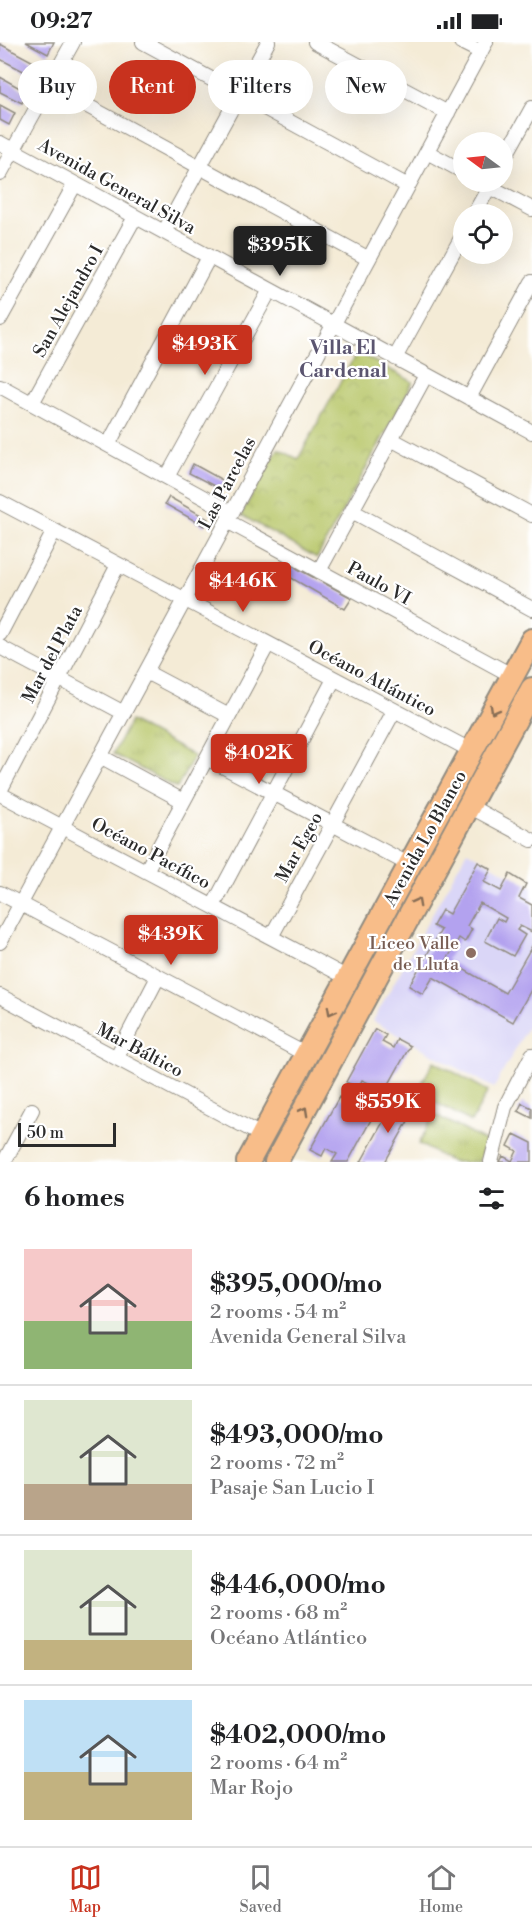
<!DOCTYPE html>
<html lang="en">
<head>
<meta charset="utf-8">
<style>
	body { margin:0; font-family:"Libre Bodoni",serif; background:#f6f6f6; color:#202124; height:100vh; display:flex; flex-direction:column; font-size:22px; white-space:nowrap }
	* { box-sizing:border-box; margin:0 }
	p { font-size:20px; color:#757577 }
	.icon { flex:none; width:33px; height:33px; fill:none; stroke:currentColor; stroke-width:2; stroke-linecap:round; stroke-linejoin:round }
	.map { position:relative; height:1120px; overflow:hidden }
	.side { display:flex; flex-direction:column; background:#fff; flex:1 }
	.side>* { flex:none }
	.top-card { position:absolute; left:18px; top:18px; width:496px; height:54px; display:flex; gap:12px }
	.needle { width:39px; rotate:285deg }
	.buttons { position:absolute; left:453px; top:90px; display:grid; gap:12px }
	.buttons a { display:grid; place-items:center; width:60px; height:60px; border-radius:50%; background:#fff; box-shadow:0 6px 24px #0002; font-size:30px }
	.scale { position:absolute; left:18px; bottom:15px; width:98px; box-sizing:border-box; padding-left:6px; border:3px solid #2b2b2b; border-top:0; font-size:16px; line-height:21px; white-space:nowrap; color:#2b2b2b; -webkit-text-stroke:4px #fff; paint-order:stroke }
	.price { position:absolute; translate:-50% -51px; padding:0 14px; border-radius:6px; background:#c8321e; color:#fff; font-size:20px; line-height:39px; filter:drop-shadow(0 2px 3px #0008) }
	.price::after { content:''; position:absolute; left:50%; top:36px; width:18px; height:14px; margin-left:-9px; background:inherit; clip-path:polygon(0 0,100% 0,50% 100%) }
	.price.active { background:#222; color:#fff }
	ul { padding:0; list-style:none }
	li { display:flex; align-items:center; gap:18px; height:150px; padding:0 24px }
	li+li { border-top:2px solid #e0e0e0 }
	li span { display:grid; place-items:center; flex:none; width:168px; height:120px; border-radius:0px; color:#555 }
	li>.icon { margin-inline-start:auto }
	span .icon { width:72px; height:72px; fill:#fffc; stroke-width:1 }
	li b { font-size:26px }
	h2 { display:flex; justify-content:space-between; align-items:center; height:72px; padding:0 24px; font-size:26px }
	.tag { padding:0 21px; border-radius:27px; background:#fff; box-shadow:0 6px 24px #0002; font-size:21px; line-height:54px }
	.tag.active { background:#c8321e; color:#fff }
	.status { display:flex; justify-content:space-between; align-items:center; height:42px; padding:0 30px; background:#fff; direction:ltr }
	.status svg { height:16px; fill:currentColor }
	.tabs { display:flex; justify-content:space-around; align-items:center; height:84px; border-top:2px solid #e0e0e0; background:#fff; font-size:16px; color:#757577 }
	.tabs a { display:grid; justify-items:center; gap:3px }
	.tabs .active { color:#c8321e }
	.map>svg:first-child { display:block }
</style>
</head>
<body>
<div class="status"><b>09:27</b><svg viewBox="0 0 49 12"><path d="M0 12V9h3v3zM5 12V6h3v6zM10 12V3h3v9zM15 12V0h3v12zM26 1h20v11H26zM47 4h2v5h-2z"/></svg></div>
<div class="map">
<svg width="532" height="1120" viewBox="0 0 532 1120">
	<defs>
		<pattern id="grass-tufts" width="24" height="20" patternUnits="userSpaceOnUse" patternTransform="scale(1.5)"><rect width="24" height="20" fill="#b7c668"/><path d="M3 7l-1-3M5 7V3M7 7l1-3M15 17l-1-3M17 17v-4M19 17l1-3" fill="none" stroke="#9eaa5a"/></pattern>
		<pattern id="park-crowns" width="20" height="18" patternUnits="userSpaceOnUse" patternTransform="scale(1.5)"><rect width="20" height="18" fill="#b7c668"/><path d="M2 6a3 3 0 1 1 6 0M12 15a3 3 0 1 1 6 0" fill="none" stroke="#9eaa5a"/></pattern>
	</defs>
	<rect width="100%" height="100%" fill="#fff"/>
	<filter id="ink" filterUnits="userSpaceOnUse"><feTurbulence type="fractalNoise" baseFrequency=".0167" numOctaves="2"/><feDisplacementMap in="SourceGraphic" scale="12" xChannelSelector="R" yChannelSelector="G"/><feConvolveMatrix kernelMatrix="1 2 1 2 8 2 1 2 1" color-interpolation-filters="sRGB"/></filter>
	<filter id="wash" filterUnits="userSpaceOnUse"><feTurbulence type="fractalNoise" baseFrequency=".008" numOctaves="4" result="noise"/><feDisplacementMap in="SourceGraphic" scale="24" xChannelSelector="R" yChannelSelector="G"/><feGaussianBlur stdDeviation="1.35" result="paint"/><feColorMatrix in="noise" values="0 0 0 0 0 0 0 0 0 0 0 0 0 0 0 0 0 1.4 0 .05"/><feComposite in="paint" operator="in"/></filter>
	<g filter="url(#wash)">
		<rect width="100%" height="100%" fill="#f4ebd6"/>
		<path fill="#dad6f7" d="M 467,809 L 532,845 L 532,977 L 494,1046 L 373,979 Z"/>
		<path fill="url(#grass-tufts)" stroke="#71784a" stroke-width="1.5" d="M 130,679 L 194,714 L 177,746 L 113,712 Z
			M 434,1072 L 485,1099 L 479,1120 L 452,1120 L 419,1102 Z"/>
		<path fill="url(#park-crowns)" stroke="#71784a" stroke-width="1.5" d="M 357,310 L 413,340 L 317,516 L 241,473 L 278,407 L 298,417 Z"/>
		<path fill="#b7c668" stroke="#71784a" stroke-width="1.5" d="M 434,1019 L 488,1049 L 471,1080 L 417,1050 Z"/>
		<g id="blocks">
			<path fill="#b3a2ef" d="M 26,0 L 54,0 L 48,12 Z
				M 0,2 L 41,24 L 35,35 L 0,17 Z
				M 0,35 L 27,50 L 22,61 L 0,50 Z
				M 0,63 L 15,71 L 9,83 L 0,78 Z
				M 193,422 L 226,440 L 222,448 L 189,431 Z
				M 169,455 L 208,477 L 204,484 L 165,462 Z
				M 288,519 L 298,527 L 352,556 L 345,567 L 281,530 Z
				M 478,820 L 491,827 L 484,840 L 501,849 L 510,832 L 526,842 L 519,856 L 532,863 L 532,890 L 520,884 L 517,888 L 525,893 L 513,914 L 485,899 L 497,876 L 504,880 L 506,876 L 480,861 L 467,884 L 472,887 L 465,900 L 459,896 L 447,918 L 505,951 L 532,904 L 532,946 L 513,980 L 433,935 L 423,952 L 409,944 L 441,888 L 433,884 L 442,868 L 449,872 Z
				M 375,987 L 386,993 L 382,1000 L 393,1006 L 397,997 L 410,1004 L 379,1060 L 367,1054 L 373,1043 L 362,1038 L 358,1046 L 346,1040 Z
				M 339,1055 L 350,1061 L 346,1068 L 356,1074 L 361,1065 L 374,1072 L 348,1120 L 332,1120 L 337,1112 L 326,1106 L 322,1114 L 310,1108 Z
				M 394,1060 L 413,1070 L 385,1120 L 361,1120 Z
				M 522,1061 L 532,1066 L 532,1076 L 518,1069 Z
				M 514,1092 L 532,1101 L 532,1120 L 500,1120 L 503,1114 L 512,1119 L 517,1109 L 508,1104 Z"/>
		</g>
	</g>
	<g filter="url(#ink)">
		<use href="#blocks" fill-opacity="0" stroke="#908b80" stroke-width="1.5"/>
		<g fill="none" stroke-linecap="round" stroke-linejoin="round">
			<defs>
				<path id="minor" d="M 143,0 L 408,144
					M 315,0 L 448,71
					M 461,0 L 481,10
					M 49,43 L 369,217
					M 0,101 L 532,390
					M 427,110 L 464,130
					M 502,120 L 532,66
					M 0,132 L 73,0
					M 481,140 L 532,167
					M 474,172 L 492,140
					M 164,190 L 268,0
					M 0,277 L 75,142
					M 395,316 L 464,191
					M 0,344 L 232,471
					M 469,356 L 532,240
					M 32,361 L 135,175
					M 391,397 L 532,473
					M 108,403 L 209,215
					M 167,435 L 270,248
					M 0,460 L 472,709
					M 352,469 L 532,567
					M 227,479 L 513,634
					M 319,529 L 426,333
					M 0,592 L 54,489
					M 0,605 L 124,671
					M 146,630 L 229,674
					M 100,714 L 183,759
					M 207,716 L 410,823
					M 0,749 L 118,523
					M 0,752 L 348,936
					M 469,764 L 532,798
					M 146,829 L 268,602
					M 0,851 L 307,1013
					M 213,864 L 334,637
					M 271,895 L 394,669
					M 0,900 L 486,0
					M 0,954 L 263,1094
					M 116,1016 L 158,935
					M 4,1120 L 32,1068
					M 491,1120 L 505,1065 L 532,1013"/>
				<path id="primary" d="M 248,1120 L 532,598
					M 276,1120 L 532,647"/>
			</defs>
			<use href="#minor" stroke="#908b80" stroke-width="16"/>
			<use href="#primary" stroke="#908b80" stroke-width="26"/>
			<use href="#minor" stroke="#fff" stroke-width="14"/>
			<use href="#primary" stroke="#f8bd89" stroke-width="22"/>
		</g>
		<defs><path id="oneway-chevron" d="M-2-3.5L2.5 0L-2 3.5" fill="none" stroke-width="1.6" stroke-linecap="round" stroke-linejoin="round" transform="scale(1.5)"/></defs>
		<g stroke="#876d55">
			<use href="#oneway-chevron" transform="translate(494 668) rotate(119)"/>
			<use href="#oneway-chevron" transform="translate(417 860) rotate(-62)"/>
			<use href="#oneway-chevron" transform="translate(331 969) rotate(118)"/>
			<use href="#oneway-chevron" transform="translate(304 1069) rotate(-61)"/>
		</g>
	</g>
	<circle fill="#8d6e63" stroke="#fff" stroke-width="2" cx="471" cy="911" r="6"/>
	<g text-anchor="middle" stroke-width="4.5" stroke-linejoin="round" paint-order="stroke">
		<g font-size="18" fill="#2b2b2b" stroke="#fff">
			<text transform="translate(117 144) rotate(29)" y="6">Avenida General Silva</text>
			<text transform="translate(68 259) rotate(-61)" y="6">San Alejandro I</text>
			<text transform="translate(227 441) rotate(-62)" y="6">Las Parcelas</text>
			<text transform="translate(379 541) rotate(29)" y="6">Paulo VI</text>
			<text transform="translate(52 612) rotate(-62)" y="6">Mar del Plata</text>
			<text transform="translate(372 636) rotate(28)" y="6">Océano Atlántico</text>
			<text transform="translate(425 796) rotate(-61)" y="6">Avenida Lo Blanco</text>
			<text transform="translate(299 805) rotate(-61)" y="6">Mar Egeo</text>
			<text transform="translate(151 811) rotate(28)" y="6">Océano Pacífico</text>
			<text transform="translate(140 1008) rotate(28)" y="6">Mar Báltico</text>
		</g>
		<g font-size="18" fill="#785e54" stroke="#fff" text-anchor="end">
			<text x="459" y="907">Liceo Valle<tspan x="459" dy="21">de Lluta</tspan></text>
		</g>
		<g font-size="20" font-weight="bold" fill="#5b5570" stroke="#fff">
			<text x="343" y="312">Villa El<tspan x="343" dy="23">Cardenal</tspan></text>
		</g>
	</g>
</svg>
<div class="buttons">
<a><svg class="needle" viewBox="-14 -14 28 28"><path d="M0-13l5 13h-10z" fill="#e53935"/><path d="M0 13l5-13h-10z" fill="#757577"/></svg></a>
<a><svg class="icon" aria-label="locate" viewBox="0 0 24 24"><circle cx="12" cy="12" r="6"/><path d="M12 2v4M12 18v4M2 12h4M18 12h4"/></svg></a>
</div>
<div class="scale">50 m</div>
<b class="price active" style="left:280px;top:235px">$395K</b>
<b class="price" style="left:205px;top:334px">$493K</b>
<b class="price" style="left:243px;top:571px">$446K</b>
<b class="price" style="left:259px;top:743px">$402K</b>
<b class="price" style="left:171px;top:924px">$439K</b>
<b class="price" style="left:388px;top:1092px">$559K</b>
<div class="top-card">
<a class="tag">Buy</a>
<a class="tag active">Rent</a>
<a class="tag">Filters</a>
<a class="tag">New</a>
</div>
</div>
<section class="side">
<h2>6 homes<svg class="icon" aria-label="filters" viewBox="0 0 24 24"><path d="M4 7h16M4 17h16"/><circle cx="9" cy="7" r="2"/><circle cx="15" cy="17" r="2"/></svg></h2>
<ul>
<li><span style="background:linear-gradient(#f6c9c9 60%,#8fb573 0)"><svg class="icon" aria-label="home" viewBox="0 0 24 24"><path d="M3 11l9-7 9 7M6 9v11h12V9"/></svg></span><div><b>$395,000/mo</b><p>2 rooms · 54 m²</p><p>Avenida General Silva</p></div></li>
<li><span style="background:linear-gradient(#dfe7d0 70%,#b9a48a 0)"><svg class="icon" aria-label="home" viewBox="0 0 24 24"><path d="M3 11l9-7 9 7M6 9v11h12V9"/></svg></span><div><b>$493,000/mo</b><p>2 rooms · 72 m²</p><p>Pasaje San Lucio I</p></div></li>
<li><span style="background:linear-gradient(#dfe7d0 75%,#c2b280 0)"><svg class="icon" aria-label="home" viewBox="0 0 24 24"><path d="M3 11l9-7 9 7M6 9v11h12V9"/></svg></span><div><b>$446,000/mo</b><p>2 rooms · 68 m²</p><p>Océano Atlántico</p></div></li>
<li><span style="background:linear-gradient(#bfe0f5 60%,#c2b280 0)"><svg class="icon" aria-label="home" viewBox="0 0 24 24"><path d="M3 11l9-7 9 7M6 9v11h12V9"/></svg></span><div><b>$402,000/mo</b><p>2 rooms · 64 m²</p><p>Mar Rojo</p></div></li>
</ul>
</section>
<nav class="tabs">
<a class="active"><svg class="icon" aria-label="map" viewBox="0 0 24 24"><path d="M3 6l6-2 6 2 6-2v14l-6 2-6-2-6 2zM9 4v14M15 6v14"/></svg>Map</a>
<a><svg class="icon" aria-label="saved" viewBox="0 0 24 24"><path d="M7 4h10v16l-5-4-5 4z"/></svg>Saved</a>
<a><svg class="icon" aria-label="home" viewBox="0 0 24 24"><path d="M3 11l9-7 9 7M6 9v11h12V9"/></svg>Home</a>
</nav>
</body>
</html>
